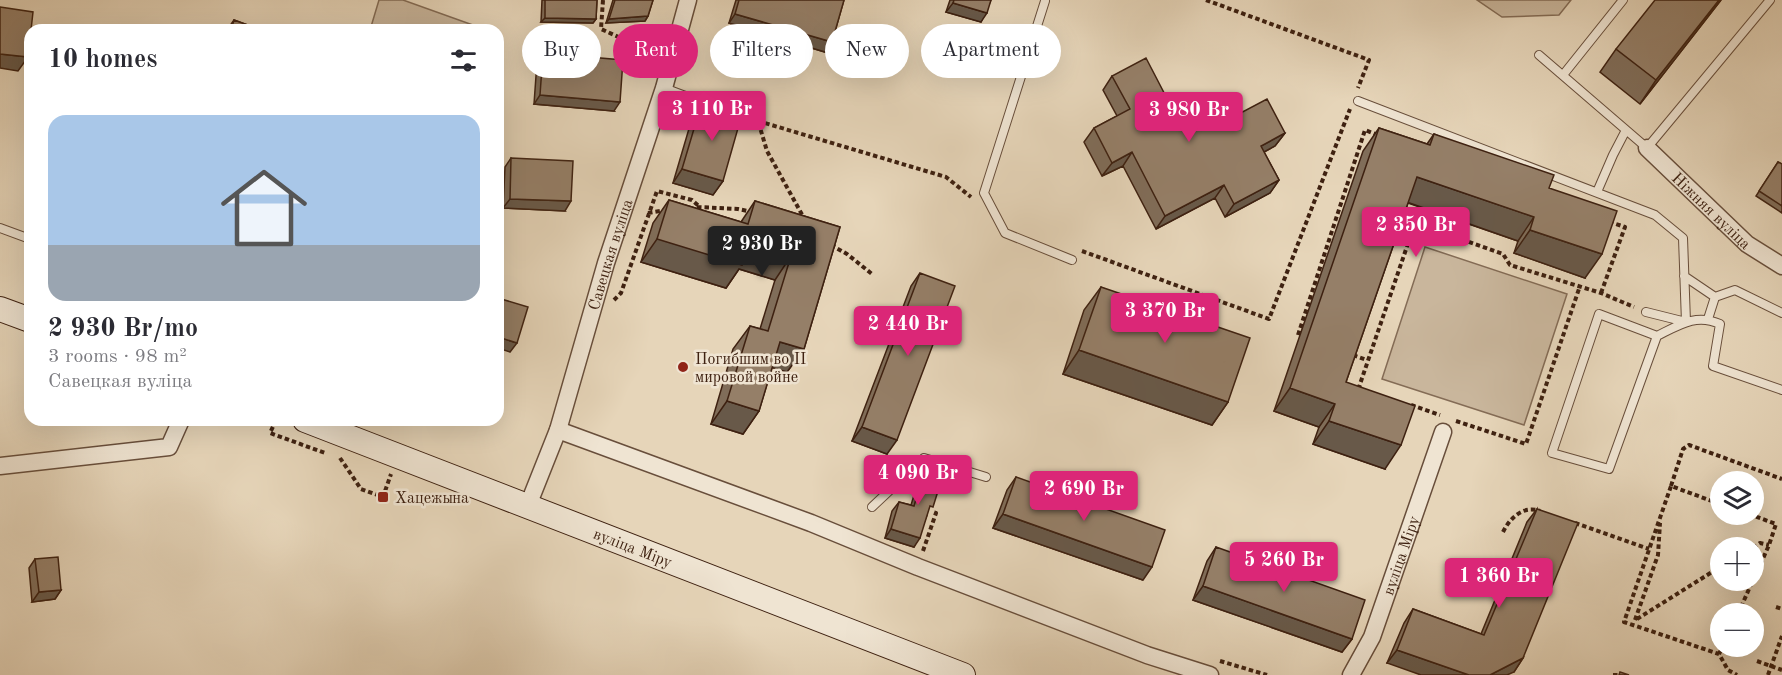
<!DOCTYPE html>
<html lang="en">
<head>
<meta charset="utf-8">
<style>
	body { margin:0; font-family:"Old Standard TT",serif; background:#f7f7f7; color:#2b2b33; height:100vh; display:flex; flex-direction:column; font-size:22px; white-space:nowrap }
	* { box-sizing:border-box; margin:0 }
	p { font-size:20px; color:#7c7c81 }
	.icon { flex:none; width:33px; height:33px; fill:none; stroke:currentColor; stroke-width:2; stroke-linecap:round; stroke-linejoin:round }
	.map { position:relative; flex:1; overflow:hidden }
	.details { position:absolute; left:24px; top:24px; width:480px; height:402px; display:flex; flex-direction:column; background:#fff; border-radius:18px; box-shadow:0 6px 24px #0002 }
	.details>* { flex:none }
	.banner { position:absolute; left:522px; top:24px; width:570px; height:54px; display:flex; gap:12px }
	.fabs { position:absolute; left:1710px; top:471px; display:grid; gap:12px }
	.fabs a { display:grid; place-items:center; width:54px; height:54px; border-radius:50%; background:#fff; box-shadow:0 6px 24px #0002; font-size:30px }
	.price { position:absolute; translate:-50% -51px; padding:0 14px; border-radius:6px; background:#db2777; color:#fff; font-size:20px; line-height:39px; filter:drop-shadow(0 2px 3px #0008) }
	.price::after { content:''; position:absolute; left:50%; top:36px; width:18px; height:14px; margin-left:-9px; background:inherit; clip-path:polygon(0 0,100% 0,50% 100%) }
	.price.current { background:#222; color:#fff }
	ul { padding:0; list-style:none }
	li { display:grid; align-content:center; gap:12px; height:318px; padding:0 24px }
	li+li { border-top:2px solid #e1e1e2 }
	li span { display:grid; place-items:center; height:186px; border-radius:18px; color:#555 }
	li>.icon { margin-inline-start:auto }
	span .icon { width:108px; height:108px; fill:#fffc; stroke-width:1 }
	li b { font-size:26px }
	h2 { display:flex; justify-content:space-between; align-items:center; height:72px; padding:0 24px; font-size:26px }
	.pill { padding:0 21px; border-radius:27px; background:#fff; box-shadow:0 6px 24px #0002; font-size:21px; line-height:54px }
	.pill.current { background:#db2777; color:#fff }
	.map>svg:first-child { display:block }
</style>
</head>
<body>
<div class="map">
<svg width="1782" height="675" viewBox="0 0 1782 675">
	<rect width="100%" height="100%" fill="#e6d5b9"/>
	<filter id="stains"><feTurbulence type="fractalNoise" baseFrequency=".00333" numOctaves="4"/><feColorMatrix values="0 0 0 0 .2 0 0 0 0 .09 0 0 0 0 .02 0 0 0 .5 -.17"/></filter>
	<radialGradient id="worn" r=".72"><stop offset=".6" stop-color="#630" stop-opacity="0"/><stop offset="1" stop-color="#630" stop-opacity=".3"/></radialGradient>
	<path fill="#c9b69c" stroke="#846c56" stroke-width="1.5" d="M 379,0 L 403,0 L 484,29 L 370,30 Z
		M 1477,0 L 1571,0 L 1559,15 L 1502,17 Z
		M 1425,247 L 1567,294 L 1524,425 L 1382,379 Z"/>
	<g fill="none" stroke-linecap="round" stroke-linejoin="round">
		<defs>
			<path id="service" d="M 1045,1 L 984,193 L 1005,233 L 1072,260
				M 1539,55 L 1647,148 L 1770,0
				M 1563,75 L 1623,0
				M 664,88 L 688,97 L 725,106
				M 1358,101 L 1655,215 L 1683,238 L 1686,322 L 1646,312
				M 1597,192 L 1613,155 L 1626,130
				M 0,228 L 30,239
				M 1684,276 L 1715,297
				M 1708,319 L 1715,297 L 1735,290 L 1782,313
				M 1657,336 L 1599,314 L 1552,453 L 1609,469 L 1657,336 C 1679,325 1696,313 1720,324 L 1713,366 L 1782,390
				M 872,507 L 924,458 L 986,477"/>
			<g id="minor">
				<path id="s1" d="M 1647,148 L 1747,244 L 1782,266"/>
				<path d="M 558,430 L 811,523 L 918,567 L 1147,655 L 1210,675"/>
				<path d="M 0,466 L 169,447 L 181,420"/>
				<path id="s2" d="M 527,508 L 558,430 L 606,263 L 664,88 L 688,0"/>
				<path id="s3" d="M 1351,675 L 1372,637 L 1443,432"/>
			</g>
			<g id="secondary">
				<path d="M 0,309 L 30,320"/>
				<path id="s4" d="M 305,420 L 963,675"/>
			</g>
		</defs>
		<use href="#service" stroke="#684e3b" stroke-width="10"/>
		<use href="#minor" stroke="#684e3b" stroke-width="19"/>
		<use href="#secondary" stroke="#3e2111" stroke-width="26"/>
		<path stroke="#3e2111" stroke-width="4" stroke-dasharray="4.5 3" stroke-linecap="butt" d="M 603,0 L 601,29 L 656,54
			M 1206,0 L 1369,60 L 1358,88
			M 739,113 L 758,121 L 767,151 L 805,220
			M 758,121 L 946,177 L 971,197
			M 697,207 L 738,209 L 752,212
			M 648,213 L 666,210
			M 831,245 L 847,254 L 872,274
			M 1082,251 L 1269,319 L 1350,109
			M 1601,293 L 1625,227 L 1610,222
			M 614,300 L 621,293 L 657,191 L 692,200 L 700,207
			M 1298,335 L 1365,130 L 1378,135
			M 1353,355 L 1367,360
			M 1361,388 L 1359,387 L 1415,223 L 1503,254 L 1510,265 L 1601,293 L 1634,307
			M 1411,405 L 1440,415
			M 276,420 L 270,433 L 325,453
			M 1456,421 L 1526,444 L 1580,286
			M 340,458 L 361,489 L 383,497 L 391,474
			M 1671,486 L 1683,449 L 1689,445 L 1782,479
			M 1720,504 L 1671,486 L 1624,622 L 1719,654 L 1728,670 L 1737,675
			M 1749,514 L 1776,524 L 1769,545 L 1754,579
			M 1575,523 L 1649,549
			M 1503,532 C 1510,518 1523,505 1540,511
			M 1753,548 L 1760,543 L 1769,545
			M 923,551 L 936,513 L 932,512
			M 1776,607 L 1782,609
			M 1738,614 L 1753,580
			M 1637,619 L 1720,567
			M 1635,620 L 1658,555 L 1660,523
			M 1719,654 L 1723,646
			M 1220,661 L 1267,675
			M 1757,661 L 1782,670
			M 1613,675 L 1618,675
			M 1768,675 L 1782,636"/>
		<use href="#service" stroke="#efe4d2" stroke-width="8"/>
		<use href="#minor" stroke="#efe4d2" stroke-width="16"/>
		<use href="#secondary" stroke="#efe4d2" stroke-width="24"/>
	</g>
	<path fill="#806d59" stroke="#3e2111" stroke-width="1.5" d="M 542,0 L 597,0 L 596,19 L 593,23 L 541,22 Z
		M 613,0 L 653,0 L 648,16 L 645,21 L 606,23 Z
		M 736,0 L 844,0 L 832,42 L 825,52 L 729,23 Z
		M 950,0 L 991,0 L 981,22 L 946,12 Z
		M 1721,0 L 1640,104 L 1600,72 L 1616,49 Z
		M 234,20 L 261,30 L 227,30 Z
		M 543,53 L 614,111 L 534,104 L 537,62 Z
		M 1112,76 L 1173,110 L 1218,125 L 1285,133 L 1275,146 L 1264,152 L 1279,180 L 1270,193 L 1225,217 L 1215,198 L 1156,229 L 1123,166 L 1102,176 L 1084,142 L 1094,128 L 1117,116 L 1103,90 Z
		M 702,102 L 723,181 L 713,195 L 673,183 L 693,115 Z
		M 1379,128 L 1427,144 L 1434,134 L 1549,188 L 1585,278 L 1514,253 L 1518,241 L 1408,203 L 1346,382 L 1385,469 L 1313,444 L 1319,427 L 1274,411 L 1363,151 Z
		M 511,158 L 565,211 L 503,208 L 505,167 Z
		M 1778,162 L 1782,164 L 1782,213 L 1756,196 Z
		M 669,200 L 741,222 L 755,201 L 840,227 L 804,349 L 787,372 L 772,367 L 759,411 L 743,434 L 711,424 L 733,349 L 750,326 L 760,329 L 775,280 L 739,269 L 726,288 L 641,262 L 653,223 Z
		M 920,273 L 887,454 L 852,441 L 911,286 Z
		M 1101,287 L 1228,402 L 1212,425 L 1063,374 L 1084,310 Z
		M 925,469 L 927,515 L 914,547 L 885,538 L 892,511 L 899,502 L 911,505 L 919,479 Z
		M 1016,477 L 1143,580 L 993,528 L 1007,490 Z
		M 1537,509 L 1523,658 L 1514,672 L 1387,663 L 1404,623 L 1413,609 L 1481,634 L 1527,522 Z
		M 1216,547 L 1352,639 L 1342,652 L 1193,600 L 1207,561 Z
		M 35,559 L 61,590 L 55,599 L 32,602 L 29,568 Z"/>
	<path fill="#685949" stroke="#3e2111" stroke-width="1.5" d="M 1719,0 L 1721,0 L 1640,104 L 1656,80 Z
		M 953,3 L 987,13 L 981,22 L 946,12 Z
		M 735,14 L 832,42 L 825,52 L 729,23 Z
		M 648,16 L 645,21 L 606,23 L 609,19 Z
		M 545,18 L 596,19 L 593,23 L 541,22 Z
		M 0,54 L 28,57 L 18,71 L 0,68 Z
		M 540,95 L 620,102 L 614,111 L 534,104 Z
		M 1285,133 L 1275,146 L 1251,159 L 1261,146 Z
		M 1132,152 L 1123,166 L 1102,176 L 1112,163 Z
		M 682,169 L 723,181 L 713,195 L 673,183 Z
		M 1417,177 L 1534,217 L 1518,241 L 1401,200 Z
		M 1279,180 L 1270,193 L 1225,217 L 1234,204 Z
		M 1224,185 L 1215,198 L 1156,229 L 1165,216 Z
		M 510,199 L 571,201 L 565,211 L 503,208 Z
		M 1530,230 L 1602,254 L 1585,278 L 1514,253 Z
		M 657,239 L 748,243 L 791,256 L 775,280 L 739,269 L 726,288 L 641,262 Z
		M 498,337 L 517,343 L 510,352 L 498,348 Z
		M 780,342 L 804,349 L 787,372 L 763,365 Z
		M 1079,350 L 1228,402 L 1212,425 L 1063,374 Z
		M 1290,388 L 1335,404 L 1319,427 L 1274,411 Z
		M 727,401 L 759,411 L 743,434 L 711,424 Z
		M 1329,421 L 1401,445 L 1385,469 L 1313,444 Z
		M 862,427 L 897,440 L 887,454 L 852,441 Z
		M 1003,514 L 1152,567 L 1143,580 L 993,528 Z
		M 891,529 L 920,538 L 914,547 L 885,538 Z
		M 1203,586 L 1352,639 L 1342,652 L 1193,600 Z
		M 61,590 L 55,599 L 32,602 L 39,592 Z
		M 1397,650 L 1469,675 L 1421,675 L 1387,663 Z
		M 1523,658 L 1514,672 L 1507,675 L 1490,675 Z"/>
	<path fill="#957f68" stroke="#3e2111" stroke-width="1.5" d="M 545,0 L 597,0 L 596,19 L 545,18 Z
		M 615,0 L 653,0 L 648,16 L 609,19 Z
		M 739,0 L 844,0 L 832,42 L 735,14 Z
		M 954,0 L 991,0 L 987,13 L 953,3 Z
		M 1655,0 L 1719,0 L 1656,80 L 1616,49 Z
		M 0,7 L 33,12 L 31,30 L 30,30 L 28,57 L 0,54 Z
		M 234,20 L 261,30 L 231,30 Z
		M 543,53 L 623,60 L 620,102 L 540,95 Z
		M 1146,58 L 1173,110 L 1202,95 L 1218,125 L 1267,99 L 1285,133 L 1261,146 L 1279,180 L 1234,204 L 1224,185 L 1165,216 L 1132,152 L 1112,163 L 1094,128 L 1130,109 L 1112,76 Z
		M 702,102 L 742,114 L 723,181 L 682,169 Z
		M 1379,128 L 1430,145 L 1434,134 L 1554,175 L 1549,188 L 1617,211 L 1602,254 L 1530,230 L 1534,217 L 1417,177 L 1346,382 L 1415,406 L 1401,445 L 1329,421 L 1335,404 L 1290,388 Z
		M 511,158 L 573,161 L 571,201 L 510,199 Z
		M 1778,162 L 1782,164 L 1782,206 L 1759,191 Z
		M 669,200 L 748,224 L 755,201 L 840,227 L 804,349 L 780,342 L 759,411 L 727,401 L 750,326 L 768,331 L 791,256 L 748,243 L 742,265 L 657,239 Z
		M 920,273 L 955,286 L 897,440 L 862,427 Z
		M 1101,287 L 1250,338 L 1228,402 L 1079,350 Z
		M 498,298 L 528,307 L 517,343 L 498,337 Z
		M 925,469 L 943,475 L 933,507 L 930,506 L 920,538 L 891,529 L 899,502 L 914,506 Z
		M 1016,477 L 1165,530 L 1152,567 L 1003,514 Z
		M 1537,509 L 1578,523 L 1523,658 L 1490,675 L 1469,675 L 1397,650 L 1413,609 L 1484,635 Z
		M 1216,547 L 1365,600 L 1352,639 L 1203,586 Z
		M 58,557 L 61,590 L 39,592 L 35,559 Z
		M 1620,672 L 1629,675 L 1619,675 Z"/>
	<g fill="#8f2418" stroke="#efe4d2" stroke-width="2">
		<circle cx="683" cy="367" r="6"/>
		<rect x="377" y="491" width="12" height="12" rx="3"/>
	</g>
	<g text-anchor="middle" stroke-width="5" stroke-linejoin="round" paint-order="stroke">
		<g font-size="16" fill="#3e2111" stroke="#efe4d2">
			<text dy="6" stroke="none"><textPath href="#s1" startOffset="90">Ніжняя вуліца</textPath></text>
			<text dy="6" stroke="none"><textPath href="#s2" startOffset="267">Савецкая вуліца</textPath></text>
			<text dy="6" stroke="none"><textPath href="#s4" startOffset="352">вуліца Міру</textPath></text>
			<text dy="6" stroke="none"><textPath href="#s3" startOffset="130">вуліца Міру</textPath></text>
		</g>
		<g font-size="16" fill="#3e2111" stroke="#efe4d2" text-anchor="start">
			<text x="695" y="364">Погибшим во II<tspan x="695" dy="18">мировой войне</tspan></text>
			<text x="395" y="503">Хацежына</text>
		</g>
	</g>
	<rect width="100%" height="100%" filter="url(#stains)"/>
	<rect width="100%" height="100%" fill="url(#worn)"/>
</svg>
<div class="fabs">
<a><svg class="icon" aria-label="layers" viewBox="0 0 24 24"><path d="M12 4l9 5-9 5-9-5zM3 14l9 5 9-5"/></svg></a>
<a>+</a>
<a>−</a>
</div>
<b class="price" style="left:712px;top:142px">3 110 Br</b>
<b class="price" style="left:1189px;top:143px">3 980 Br</b>
<b class="price" style="left:1416px;top:258px">2 350 Br</b>
<b class="price current" style="left:762px;top:277px">2 930 Br</b>
<b class="price" style="left:1165px;top:344px">3 370 Br</b>
<b class="price" style="left:908px;top:357px">2 440 Br</b>
<b class="price" style="left:918px;top:506px">4 090 Br</b>
<b class="price" style="left:1084px;top:522px">2 690 Br</b>
<b class="price" style="left:1284px;top:593px">5 260 Br</b>
<b class="price" style="left:1499px;top:609px">1 360 Br</b>
<div class="banner">
<a class="pill">Buy</a>
<a class="pill current">Rent</a>
<a class="pill">Filters</a>
<a class="pill">New</a>
<a class="pill">Apartment</a>
</div>
<section class="details">
<h2>10 homes<svg class="icon" aria-label="filters" viewBox="0 0 24 24"><path d="M4 7h16M4 17h16"/><circle cx="9" cy="7" r="2"/><circle cx="15" cy="17" r="2"/></svg></h2>
<ul>
<li><span style="background:linear-gradient(#a9c7e8 70%,#9aa5b1 0)"><svg class="icon" aria-label="home" viewBox="0 0 24 24"><path d="M3 11l9-7 9 7M6 9v11h12V9"/></svg></span><div><b>2 930 Br/mo</b><p>3 rooms · 98 m²</p><p>Савецкая вуліца</p></div></li>
</ul>
</section>
</div>
</body>
</html>
